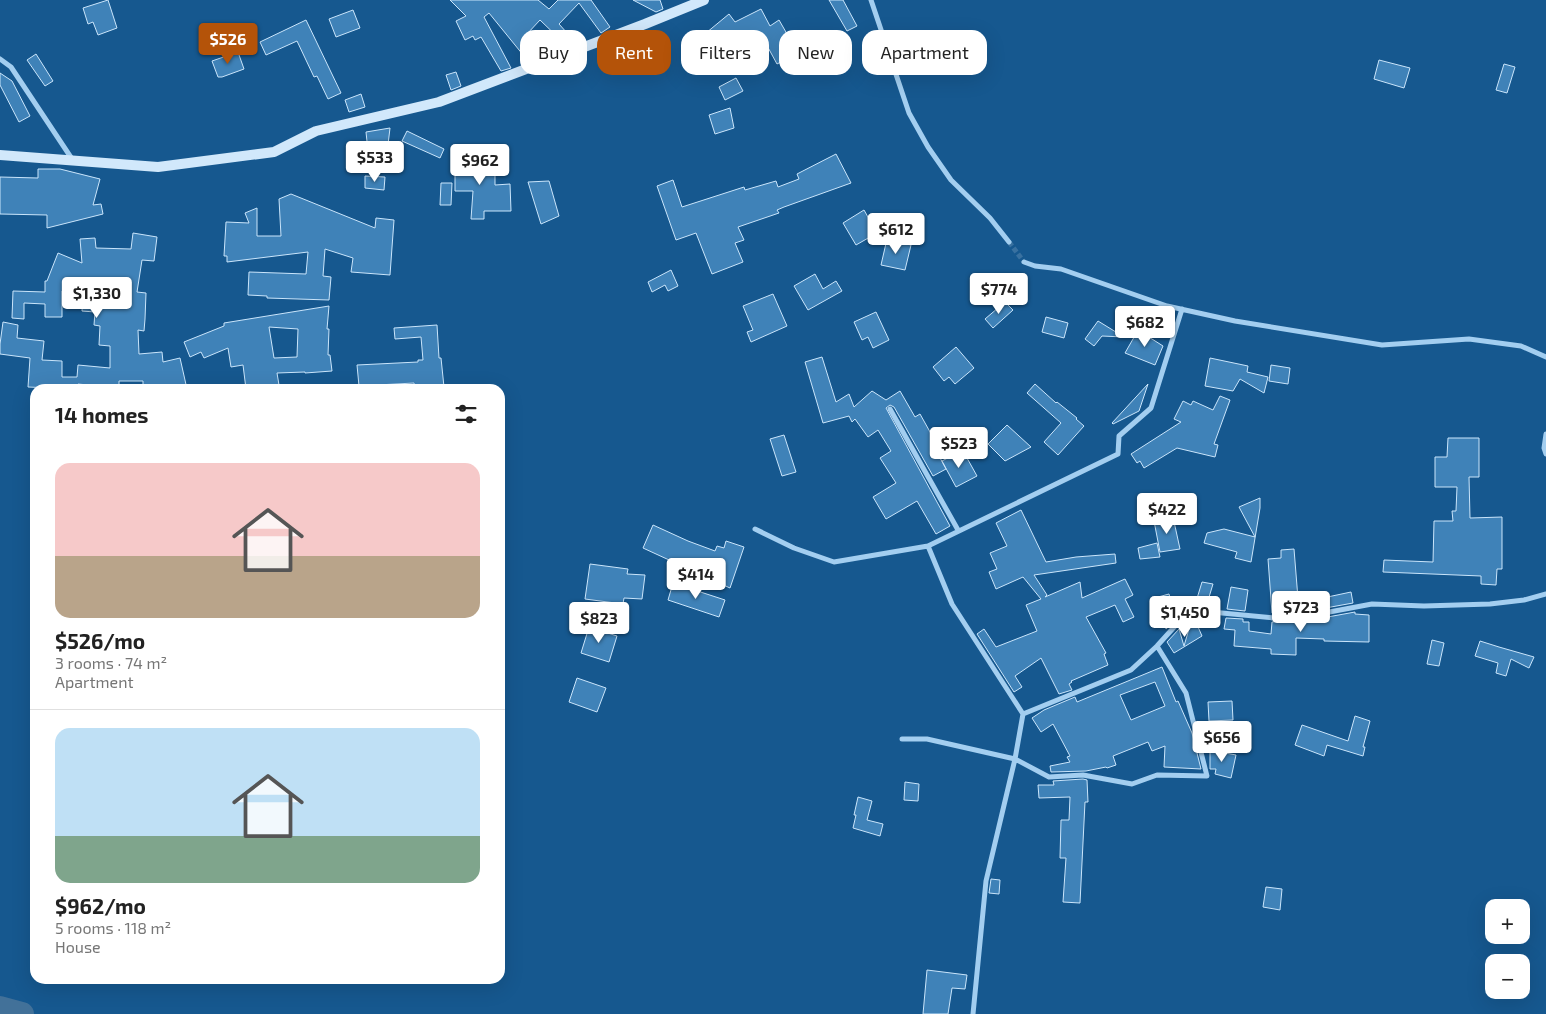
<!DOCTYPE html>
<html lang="en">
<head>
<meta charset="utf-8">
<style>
	body { margin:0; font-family:"Exo 2",sans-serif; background:#f2f2f2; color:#222; height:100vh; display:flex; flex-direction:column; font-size:19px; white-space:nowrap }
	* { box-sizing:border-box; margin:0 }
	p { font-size:16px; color:#767676 }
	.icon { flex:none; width:28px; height:28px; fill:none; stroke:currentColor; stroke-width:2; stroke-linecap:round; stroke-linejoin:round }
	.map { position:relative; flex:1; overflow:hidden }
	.side { position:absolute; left:30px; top:384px; width:475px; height:600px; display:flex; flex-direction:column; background:#fff; border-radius:15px; box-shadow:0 5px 20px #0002 }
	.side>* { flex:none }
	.banner { position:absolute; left:520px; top:30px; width:475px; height:45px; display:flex; gap:10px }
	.fabs { position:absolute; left:1485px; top:899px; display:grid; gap:10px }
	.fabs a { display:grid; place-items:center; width:45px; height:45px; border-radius:10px; background:#fff; box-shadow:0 5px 20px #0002; font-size:25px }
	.price { position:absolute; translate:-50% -42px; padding:0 11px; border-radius:5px; background:#fff; color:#222; font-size:16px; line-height:32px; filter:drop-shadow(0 1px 2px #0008) }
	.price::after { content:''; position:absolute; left:50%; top:30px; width:15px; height:11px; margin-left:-8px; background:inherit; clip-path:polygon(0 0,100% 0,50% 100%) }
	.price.on { background:#b45309; color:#fff }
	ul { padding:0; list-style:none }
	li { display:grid; align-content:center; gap:10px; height:265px; padding:0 25px }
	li+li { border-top:1px solid #e0e0e0 }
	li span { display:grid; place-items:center; height:155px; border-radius:15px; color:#555 }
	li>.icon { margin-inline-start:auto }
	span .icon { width:90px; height:90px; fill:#fffc; stroke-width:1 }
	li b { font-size:21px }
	h2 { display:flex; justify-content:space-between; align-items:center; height:60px; padding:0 25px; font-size:21px }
	.tag { padding:0 18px; border-radius:15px; background:#fff; box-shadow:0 5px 20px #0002; font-size:18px; line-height:45px }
	.tag.on { background:#b45309; color:#fff }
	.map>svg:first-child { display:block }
</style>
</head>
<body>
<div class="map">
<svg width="1546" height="1014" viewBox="0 0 1546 1014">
	<rect width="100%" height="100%" fill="#16588f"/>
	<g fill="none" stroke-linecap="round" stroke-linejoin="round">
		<path stroke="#427199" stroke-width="24" d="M 0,1008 L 22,1014"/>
	</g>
	<path fill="#3f82b8" stroke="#cae5fb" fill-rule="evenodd" d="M 108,0 L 117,28 L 98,35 L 93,22 L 88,24 L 83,8 Z
		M 450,0 L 538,0 L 549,9 L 558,0 L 591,0 L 610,27 L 601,33 L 579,3 L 559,24 L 576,43 L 567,46 L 540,20 L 527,34 L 540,56 L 528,61 L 489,13 L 484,17 L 511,68 L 501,71 L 481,37 L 475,40 L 473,36 L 465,40 L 456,21 L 466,16 Z
		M 633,0 L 660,0 L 663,9 L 656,12 Z
		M 829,0 L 843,0 L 857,26 L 847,31 Z
		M 761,9 L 770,26 L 779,20 L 798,53 L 777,64 L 765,42 L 741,52 L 741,50 L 728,55 L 726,51 L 722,52 L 706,33 L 729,14 L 735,22 Z
		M 353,10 L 360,28 L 336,37 L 329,19 Z
		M 306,20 L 341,93 L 328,99 L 317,76 L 314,77 L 297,41 L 266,55 L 260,42 Z
		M 953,49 L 959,66 L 947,70 L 941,53 Z
		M 238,52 L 244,69 L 222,77 L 218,77 L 212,61 Z
		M 36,54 L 53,81 L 45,86 L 27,60 Z
		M 1379,60 L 1410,68 L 1404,88 L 1374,79 Z
		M 1504,64 L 1515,67 L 1507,93 L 1496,90 Z
		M 456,72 L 461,86 L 451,90 L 446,75 Z
		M 0,73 L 12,81 L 30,116 L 19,122 L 0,85 Z
		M 736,78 L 743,91 L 725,100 L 719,87 Z
		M 361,94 L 365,107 L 349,112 L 345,100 Z
		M 730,108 L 734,128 L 715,134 L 709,115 Z
		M 390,128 L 387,153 L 368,151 L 366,132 Z
		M 407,131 L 444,149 L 440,158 L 402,141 Z
		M 455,152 L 479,152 L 479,176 L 495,175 L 495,185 L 510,184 L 511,211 L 484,211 L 484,219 L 471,219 L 473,191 L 455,191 Z
		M 836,154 L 851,183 L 784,207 L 777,210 L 779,213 L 738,227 L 744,240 L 735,243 L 743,262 L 712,274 L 696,233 L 676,240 L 657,186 L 673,180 L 682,207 L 744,187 L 745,190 L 776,181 L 778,187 L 799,179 L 797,174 Z
		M 38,169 L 60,169 L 100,179 L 93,205 L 101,204 L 103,214 L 47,228 L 47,215 L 0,214 L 0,177 L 38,178 Z
		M 365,176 L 385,177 L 384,190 L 365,188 Z
		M 549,181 L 559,216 L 541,224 L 528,182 Z
		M 441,183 L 452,183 L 451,205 L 440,205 Z
		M 291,194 L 375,228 L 376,218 L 394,220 L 390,275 L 351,272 L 353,258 L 325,249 L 323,276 L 331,277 L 329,300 L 267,298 L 267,296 L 248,295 L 249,272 L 306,274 L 308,252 L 227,262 L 227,256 L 224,256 L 226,222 L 249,223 L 245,213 L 257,208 L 257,236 L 281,236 L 279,199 Z
		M 864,210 L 877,233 L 856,245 L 843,223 Z
		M 133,233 L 157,237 L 154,261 L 142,260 L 137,292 L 146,293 L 145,319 L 144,331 L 138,330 L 139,354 L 162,352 L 163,362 L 180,358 L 187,389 L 157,389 L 157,386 L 143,385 L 143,381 L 119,381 L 119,389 L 98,389 L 98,386 L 78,384 L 77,389 L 28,387 L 30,358 L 0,354 L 0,344 L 3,322 L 18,325 L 17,338 L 44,341 L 42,360 L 62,361 L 62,377 L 77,377 L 78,365 L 110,368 L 110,346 L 99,345 L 100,326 L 94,325 L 95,312 L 82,311 L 83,293 L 62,291 L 62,317 L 45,317 L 45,304 L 24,303 L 24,319 L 12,318 L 13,291 L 45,292 L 45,281 L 47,281 L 58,253 L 82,263 L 80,239 L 95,238 L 96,248 L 131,249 Z
		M 887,239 L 911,245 L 905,270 L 881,265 Z
		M 671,270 L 678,286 L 668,291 L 665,285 L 652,292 L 648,282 Z
		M 815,274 L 823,289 L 836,281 L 842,291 L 808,310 L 794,286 Z
		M 773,294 L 787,326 L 751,342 L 747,332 L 753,330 L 743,306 Z
		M 1005,302 L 1013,310 L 993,328 L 985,319 Z
		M 329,306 L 327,329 L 329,329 L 328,355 L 330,355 L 332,371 L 305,373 L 305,372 L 277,373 L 279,385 L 271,386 L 272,389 L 246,389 L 243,365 L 231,367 L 228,348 L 204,358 L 201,352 L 190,357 L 184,342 L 224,326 L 224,323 ZM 269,327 L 298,329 L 297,357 L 274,358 Z
		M 876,312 L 889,340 L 873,348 L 868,337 L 862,340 L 854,322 Z
		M 1046,317 L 1068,323 L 1064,338 L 1042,332 Z
		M 1098,321 L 1124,337 L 1102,336 L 1094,346 L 1085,339 Z
		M 437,325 L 439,358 L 441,358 L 444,387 L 415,389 L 414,383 L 359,386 L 357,365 L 418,362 L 418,360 L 423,360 L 421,337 L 395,339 L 394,328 Z
		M 1137,332 L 1141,332 L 1163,346 L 1155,365 L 1125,353 Z
		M 956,347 L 974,368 L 955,384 L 949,377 L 944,381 L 933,367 Z
		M 822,357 L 836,402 L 849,394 L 854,407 L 872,391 L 886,400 L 900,391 L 915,417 L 920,414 L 934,439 L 931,441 L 946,469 L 933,476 L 894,407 L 890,405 L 886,408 L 950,526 L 936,534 L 917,501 L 886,519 L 873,497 L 896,483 L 880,458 L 891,451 L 878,430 L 868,437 L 855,419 L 852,422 L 849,416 L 823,423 L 805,362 Z
		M 1210,358 L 1248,366 L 1247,372 L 1268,377 L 1264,393 L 1240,379 L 1233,391 L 1205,386 Z
		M 1271,365 L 1290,368 L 1288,384 L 1269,381 Z
		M 1035,384 L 1056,403 L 1057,402 L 1077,418 L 1076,419 L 1084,426 L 1058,455 L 1044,442 L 1061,423 L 1027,393 Z
		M 1148,384 L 1139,411 L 1113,424 L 1112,423 Z
		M 1220,396 L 1230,400 L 1214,444 L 1218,445 L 1215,457 L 1177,448 L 1144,468 L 1140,461 L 1137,463 L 1131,454 L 1181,422 L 1174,419 L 1183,401 L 1191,405 L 1193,401 L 1213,410 Z
		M 1007,425 L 1031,447 L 1005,461 L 988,444 Z
		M 784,435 L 796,472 L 782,476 L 770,439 Z
		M 1448,438 L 1479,438 L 1479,477 L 1469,477 L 1470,518 L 1502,517 L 1502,569 L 1497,569 L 1496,585 L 1481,584 L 1481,576 L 1383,572 L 1384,560 L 1433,562 L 1434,521 L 1453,521 L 1452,511 L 1456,511 L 1457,487 L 1435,487 L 1435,457 L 1447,457 Z
		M 961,451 L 965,459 L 967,458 L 977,476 L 956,487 L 942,461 Z
		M 1260,498 L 1260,508 L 1251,562 L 1235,558 L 1237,552 L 1204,543 L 1207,533 L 1224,529 L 1255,537 L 1239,507 Z
		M 1021,510 L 1046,562 L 1076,557 L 1115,554 L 1116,563 L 1034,575 L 1047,595 L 1045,597 L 1080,582 L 1082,598 L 1125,579 L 1133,595 L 1125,599 L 1134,617 L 1123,622 L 1115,605 L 1086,617 L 1106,653 L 1104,654 L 1108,665 L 1071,681 L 1072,682 L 1069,684 L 1072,690 L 1059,694 L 1041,658 L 1015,676 L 1022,687 L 1014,692 L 977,634 L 984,629 L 996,647 L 1037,631 L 1026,605 L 1041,599 L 1023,577 L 996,589 L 989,572 L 997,569 L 990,553 L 1007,546 L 996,523 Z
		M 1173,517 L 1180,549 L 1160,552 L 1154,521 Z
		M 653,525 L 688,541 L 715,551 L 717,546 L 724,548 L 726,541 L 744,547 L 730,588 L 643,548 Z
		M 1157,543 L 1160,557 L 1140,559 L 1138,548 Z
		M 1294,549 L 1299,611 L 1272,613 L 1268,559 L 1281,558 L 1281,550 Z
		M 590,564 L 628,569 L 627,574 L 645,575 L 642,599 L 624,598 L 623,604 L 585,599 Z
		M 1202,582 L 1213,584 L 1206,607 L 1195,605 Z
		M 673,583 L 725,600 L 719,617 L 668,600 Z
		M 1231,587 L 1248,590 L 1245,611 L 1227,609 Z
		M 1351,592 L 1353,603 L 1320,609 L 1318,599 Z
		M 1169,594 L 1176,620 L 1166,629 L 1158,597 Z
		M 1355,612 L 1355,614 L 1369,615 L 1369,642 L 1324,641 L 1324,639 L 1296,638 L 1296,655 L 1271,654 L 1271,649 L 1234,646 L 1235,630 L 1224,629 L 1226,618 L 1243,619 L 1243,622 L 1249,622 L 1249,631 L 1271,634 L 1272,622 L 1300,620 L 1300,622 L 1323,622 L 1322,618 Z
		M 1195,620 L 1202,636 L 1174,653 L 1167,642 L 1179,629 L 1184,646 L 1191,622 Z
		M 589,627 L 617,636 L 609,662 L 581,653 Z
		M 1432,640 L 1444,643 L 1439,666 L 1427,664 Z
		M 1480,641 L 1499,647 L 1534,657 L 1529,668 L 1511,659 L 1506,676 L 1496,673 L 1498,663 L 1475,656 Z
		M 1162,667 L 1176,702 L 1178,701 L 1192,733 L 1201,769 L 1164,767 L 1165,746 L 1152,751 L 1148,742 L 1113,756 L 1116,765 L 1107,768 L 1106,767 L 1086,771 L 1051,772 L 1050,766 L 1070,762 L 1067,757 L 1070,756 L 1053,724 L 1041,732 L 1032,718 L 1044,710 L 1075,697 L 1077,702 ZM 1155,682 L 1165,706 L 1131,720 L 1120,695 Z
		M 577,678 L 606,688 L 597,712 L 569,702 Z
		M 1232,701 L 1233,720 L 1209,721 L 1208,702 Z
		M 1355,716 L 1370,721 L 1363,747 L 1365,747 L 1363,756 L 1327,745 L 1324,756 L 1295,745 L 1302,725 L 1348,741 Z
		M 1210,750 L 1236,755 L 1231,778 L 1215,774 L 1216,769 L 1210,769 Z
		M 1083,779 L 1087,780 L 1088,802 L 1085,802 L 1080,903 L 1063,902 L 1066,858 L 1060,858 L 1061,820 L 1069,820 L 1070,797 L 1039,798 L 1038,785 L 1054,785 L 1053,781 Z
		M 905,782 L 919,784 L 918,801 L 904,800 Z
		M 858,797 L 872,801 L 867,820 L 883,824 L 880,836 L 853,828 L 856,815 L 854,815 Z
		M 991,879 L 1000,880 L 999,894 L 989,893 Z
		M 1266,887 L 1282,889 L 1280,910 L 1263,907 Z
		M 927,970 L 967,975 L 965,989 L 952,988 L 948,1014 L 923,1014 Z"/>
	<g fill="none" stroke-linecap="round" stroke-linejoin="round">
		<path stroke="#3971a0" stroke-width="5" stroke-dasharray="5 2.5" stroke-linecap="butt" d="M 1009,242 L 1024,262"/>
		<path stroke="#a3cef0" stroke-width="5" d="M 871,0 L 909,113 L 928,147 L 951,180 L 990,218 L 1009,242
			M 0,59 L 11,67 L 72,159
			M 1024,262 L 1035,266 L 1061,269 L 1167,306 L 1235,321 L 1382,345 L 1469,339 L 1521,346 L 1546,357
			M 890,409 L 958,530
			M 1546,434 L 1544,448 L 1546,454
			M 755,529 L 794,548 L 834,562 L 928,546 L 1118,454 L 1119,436 L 1151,408 L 1182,309
			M 928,546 L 952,604 L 1023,714
			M 902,739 L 927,739 L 1015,759 L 1049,777 L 1083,775 L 1132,784 L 1157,775 L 1207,776 L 1186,693 L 1157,646
			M 973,1014 L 986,881 L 1015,759 L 1023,714 L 1131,670 L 1157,646 L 1176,625 L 1201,611 L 1274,618 L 1324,613 L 1372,604 L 1424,606 L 1490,604 L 1524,600 L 1546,594"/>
		<path stroke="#d1e8fb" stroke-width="10" d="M 0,155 L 158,167 L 274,152 L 316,131 L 439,102 L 645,24 L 704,0"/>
	</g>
</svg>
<div class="fabs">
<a>+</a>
<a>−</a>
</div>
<b class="price on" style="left:228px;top:65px">$526</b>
<b class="price" style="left:375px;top:183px">$533</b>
<b class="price" style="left:480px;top:186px">$962</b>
<b class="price" style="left:896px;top:255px">$612</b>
<b class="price" style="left:999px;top:315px">$774</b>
<b class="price" style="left:97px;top:319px">$1,330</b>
<b class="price" style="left:1145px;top:348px">$682</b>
<b class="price" style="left:959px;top:469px">$523</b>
<b class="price" style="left:1167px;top:535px">$422</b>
<b class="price" style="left:696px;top:600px">$414</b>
<b class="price" style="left:1301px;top:633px">$723</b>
<b class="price" style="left:1185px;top:638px">$1,450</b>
<b class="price" style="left:599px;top:644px">$823</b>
<b class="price" style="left:1222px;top:763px">$656</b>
<div class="banner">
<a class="tag">Buy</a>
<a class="tag on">Rent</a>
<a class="tag">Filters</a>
<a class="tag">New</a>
<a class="tag">Apartment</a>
</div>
<section class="side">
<h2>14 homes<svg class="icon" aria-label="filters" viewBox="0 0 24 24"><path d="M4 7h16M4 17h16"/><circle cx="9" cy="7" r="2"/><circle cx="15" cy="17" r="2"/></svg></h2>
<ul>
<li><span style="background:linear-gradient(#f6c9c9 60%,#b9a48a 0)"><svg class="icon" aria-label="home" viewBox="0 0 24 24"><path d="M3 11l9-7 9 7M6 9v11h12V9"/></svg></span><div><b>$526/mo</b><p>3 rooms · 74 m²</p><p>Apartment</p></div></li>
<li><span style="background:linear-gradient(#bfe0f5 70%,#7fa58c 0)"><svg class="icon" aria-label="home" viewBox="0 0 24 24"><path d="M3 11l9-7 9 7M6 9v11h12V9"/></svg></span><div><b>$962/mo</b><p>5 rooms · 118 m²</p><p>House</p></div></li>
</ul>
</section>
</div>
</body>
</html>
